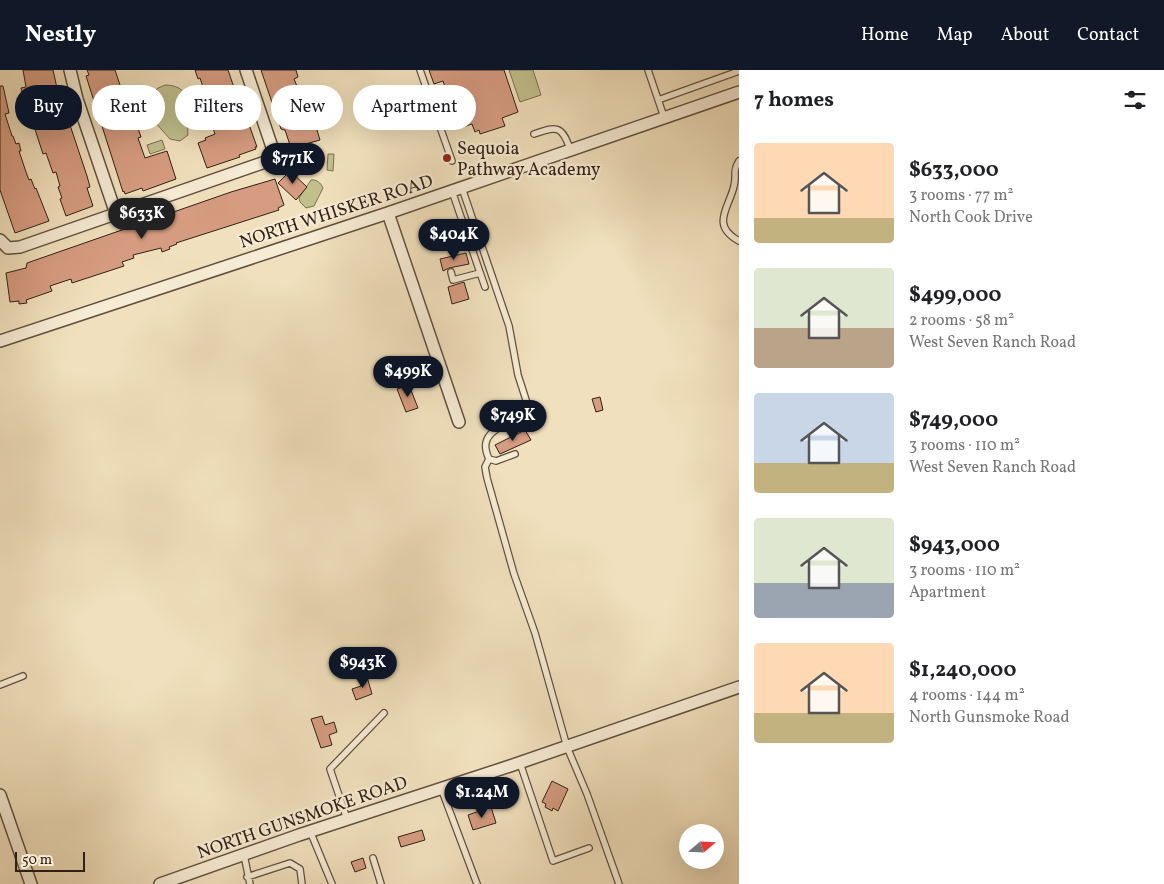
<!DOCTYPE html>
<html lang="en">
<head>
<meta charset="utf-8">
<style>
	body { margin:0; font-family:Vollkorn,serif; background:#f2f2f2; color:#202124; height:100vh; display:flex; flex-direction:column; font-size:19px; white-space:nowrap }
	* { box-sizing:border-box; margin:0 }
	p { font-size:16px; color:#757577 }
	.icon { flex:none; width:28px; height:28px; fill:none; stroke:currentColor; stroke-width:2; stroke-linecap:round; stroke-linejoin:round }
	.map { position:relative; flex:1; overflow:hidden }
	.details { display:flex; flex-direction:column; background:#fff; width:425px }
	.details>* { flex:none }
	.hud { position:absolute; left:15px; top:15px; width:475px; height:45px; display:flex; gap:10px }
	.needle { width:32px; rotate:71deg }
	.tools { position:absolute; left:679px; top:754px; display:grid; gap:10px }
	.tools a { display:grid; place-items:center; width:45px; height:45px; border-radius:50%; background:#fff; box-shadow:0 5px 20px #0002; font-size:25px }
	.scale { position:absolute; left:15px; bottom:12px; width:70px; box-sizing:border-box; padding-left:5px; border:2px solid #312016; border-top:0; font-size:14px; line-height:18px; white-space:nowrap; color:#312016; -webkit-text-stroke:4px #f6ebd4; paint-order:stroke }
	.price { position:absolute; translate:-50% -42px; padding:0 11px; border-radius:18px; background:#111827; color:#fff; font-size:16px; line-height:32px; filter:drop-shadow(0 1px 2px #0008) }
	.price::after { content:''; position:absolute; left:50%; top:30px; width:15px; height:11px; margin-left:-8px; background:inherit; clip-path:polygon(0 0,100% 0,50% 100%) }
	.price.on { background:#222; color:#fff }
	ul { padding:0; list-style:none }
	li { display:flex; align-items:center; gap:15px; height:125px; padding:0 15px }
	li span { display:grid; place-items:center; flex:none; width:140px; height:100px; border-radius:5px; color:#555 }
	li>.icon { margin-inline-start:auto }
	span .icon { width:60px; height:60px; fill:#fffc; stroke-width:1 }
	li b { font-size:21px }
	h2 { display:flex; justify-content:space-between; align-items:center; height:60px; padding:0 15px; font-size:21px }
	.pill { padding:0 18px; border-radius:22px; background:#fff; box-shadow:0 5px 20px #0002; font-size:18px; line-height:45px }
	.pill.on { background:#111827; color:#fff }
	header { display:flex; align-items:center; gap:30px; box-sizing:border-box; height:70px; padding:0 25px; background:#111827; color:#fff }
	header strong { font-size:24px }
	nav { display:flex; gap:28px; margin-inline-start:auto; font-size:18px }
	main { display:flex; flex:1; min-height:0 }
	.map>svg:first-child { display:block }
</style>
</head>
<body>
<header>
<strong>Nestly</strong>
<nav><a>Home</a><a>Map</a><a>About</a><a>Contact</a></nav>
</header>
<main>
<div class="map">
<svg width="739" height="814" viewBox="0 0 739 814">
	<rect width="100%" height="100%" fill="#f1e0bd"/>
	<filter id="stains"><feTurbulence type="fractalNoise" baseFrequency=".004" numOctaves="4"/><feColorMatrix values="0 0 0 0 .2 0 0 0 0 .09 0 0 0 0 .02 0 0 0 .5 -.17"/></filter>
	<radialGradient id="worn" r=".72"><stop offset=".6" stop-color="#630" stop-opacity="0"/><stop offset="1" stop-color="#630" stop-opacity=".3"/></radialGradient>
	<path fill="#c1c08d" stroke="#797052" d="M 509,0 L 533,0 L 541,25 L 520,32 Z
		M 165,15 C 197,15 186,47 188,65 L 180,71 L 170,69 L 154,51 L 152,46 L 151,30 L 153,23 L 158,18 Z
		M 316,31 L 321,47 L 314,49 L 308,33 Z
		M 23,39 L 27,42 L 30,50 L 28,53 L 23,54 L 18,40 Z
		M 162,70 L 165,79 L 150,84 L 147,75 Z
		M 328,84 L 334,84 L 333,101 L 327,100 Z
		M 311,110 C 316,109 321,113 323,118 L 314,136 L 306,138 L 300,132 L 299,128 Z"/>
	<path fill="#d69c81" stroke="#312016" d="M 23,0 L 53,0 L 59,27 L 57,28 L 63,48 L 65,47 L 68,56 L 70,55 L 87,106 L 90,117 L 87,118 L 93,136 L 66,146 L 60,129 L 62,128 L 58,117 L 60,116 L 56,102 L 53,103 L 46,83 L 43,84 L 27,35 L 25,35 L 21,18 L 26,17 Z
		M 87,0 L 115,0 L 129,42 L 132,41 L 141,67 L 138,68 L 145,88 L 167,81 L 176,109 L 143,121 L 142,118 L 125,124 L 124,121 L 123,122 L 86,6 L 89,5 Z
		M 195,0 L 228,0 L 241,38 L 246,46 L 257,77 L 255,77 L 256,79 L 239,85 L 240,87 L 207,98 L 198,73 L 206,70 L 205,68 L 215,64 L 208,44 L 211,43 L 205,23 L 200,8 L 198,9 Z
		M 261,0 L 296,0 L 298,7 L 294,9 L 305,35 L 309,34 L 320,70 L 291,78 L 285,60 L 281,59 Z
		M 429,0 L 504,0 L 518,42 L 502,48 L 505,56 L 480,64 L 479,60 L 475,62 L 472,54 L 460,58 L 458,53 L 457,54 L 443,11 L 434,14 Z
		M 0,16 L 3,16 L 9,43 L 5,44 L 12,66 L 13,66 L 16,74 L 19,73 L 21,81 L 19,81 L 26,102 L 29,110 L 31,109 L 35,119 L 36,118 L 49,151 L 15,163 L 0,120 Z
		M 292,83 L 320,83 L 320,100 L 292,99 Z
		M 290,101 L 307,117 L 296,130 L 278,113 Z
		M 275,109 L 284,135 L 278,138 L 279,140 L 176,173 L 177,174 L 169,177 L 170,179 L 162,182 L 161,178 L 133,185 L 134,188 L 122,192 L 124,196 L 72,213 L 71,209 L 50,216 L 52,221 L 26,230 L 27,233 L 19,234 L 19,231 L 10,232 L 6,203 L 26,198 L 27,193 L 231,122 Z
		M 466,183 L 469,194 L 449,198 L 443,201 L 440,189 Z
		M 464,212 L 469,229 L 452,234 L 448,217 Z
		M 409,315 L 418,338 L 406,342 L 397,319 Z
		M 600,327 L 603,340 L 596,342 L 592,329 Z
		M 525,360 L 531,370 L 500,384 L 495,375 Z
		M 367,607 L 372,624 L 356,630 L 352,619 L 361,616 L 359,609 Z
		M 322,646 L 325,655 L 334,652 L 337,662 L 329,665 L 332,675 L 321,678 L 311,649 Z
		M 552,711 L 568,719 L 558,741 L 553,738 L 552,741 L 545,737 L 546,734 L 542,732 Z
		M 491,737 L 496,753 L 473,760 L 468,745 Z
		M 422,760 L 425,770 L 401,777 L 398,767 Z
		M 363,788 L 366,798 L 355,802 L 351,792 Z"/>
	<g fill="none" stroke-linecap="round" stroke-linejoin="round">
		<defs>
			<path id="lane" d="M 420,0 L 452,91
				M 648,0 L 664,47
				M 658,30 L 739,1
				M 534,64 C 556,56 562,55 570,79
				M 739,91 C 732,102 737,105 734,116 C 729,138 710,155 739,171
				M 462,118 L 509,256 L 518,305 L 527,333
				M 452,121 L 485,217
				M 451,202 L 453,210 L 480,203
				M 500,357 C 486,365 482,374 489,389 L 496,391 L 515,384
				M 489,389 L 485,397 L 487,408 L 514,504 L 535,563 L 567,677 L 587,724 L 619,814
				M 0,615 L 23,606
				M 520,693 L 553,791 L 589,778
				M 441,718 L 477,814
				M 347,749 L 330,699 L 384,643
				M 310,761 L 332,814
				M 244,785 L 250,814
				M 373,788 L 381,814
				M 247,807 L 290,793 L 300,799 L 302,814"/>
			<path id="street" d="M 70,0 L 77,29 L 116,144
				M 388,143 L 459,352
				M 0,170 L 8,178 L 20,177 L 268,91 L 273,87 L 273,80 L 246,0
				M 0,271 L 388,143 L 739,22
				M 0,725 L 31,814
				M 160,814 L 299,765 L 510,696 L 739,617"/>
		</defs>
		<use href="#lane" stroke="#615040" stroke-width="8"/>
		<use href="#street" stroke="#615040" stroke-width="14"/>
		<use href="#lane" stroke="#f6ebd4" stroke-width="5.5"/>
		<use href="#street" stroke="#f6ebd4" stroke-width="11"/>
	</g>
	<circle fill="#8f2418" stroke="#f6ebd4" stroke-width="2" cx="447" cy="88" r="5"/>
	<g text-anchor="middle" stroke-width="4.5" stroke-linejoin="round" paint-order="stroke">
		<g font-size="18" fill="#312016" stroke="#f6ebd4" text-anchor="start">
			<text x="457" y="84">Sequoia<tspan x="457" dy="21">Pathway Academy</tspan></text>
		</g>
		<g font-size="18" fill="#312016" stroke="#f6ebd4">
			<text transform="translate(336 141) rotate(-18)" y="6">NORTH WHISKER ROAD</text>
			<text transform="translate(302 747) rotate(-19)" y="6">NORTH GUNSMOKE ROAD</text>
		</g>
	</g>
	<rect width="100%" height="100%" filter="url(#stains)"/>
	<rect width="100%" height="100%" fill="url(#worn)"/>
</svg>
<div class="tools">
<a><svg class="needle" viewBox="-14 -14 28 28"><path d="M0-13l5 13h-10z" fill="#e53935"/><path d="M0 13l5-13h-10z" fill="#757577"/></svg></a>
</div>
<div class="scale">50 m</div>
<b class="price" style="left:293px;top:115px">$771K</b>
<b class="price on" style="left:142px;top:170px">$633K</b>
<b class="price" style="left:454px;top:191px">$404K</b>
<b class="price" style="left:408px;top:328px">$499K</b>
<b class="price" style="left:513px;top:372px">$749K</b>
<b class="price" style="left:363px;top:619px">$943K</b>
<b class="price" style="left:482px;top:749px">$1.24M</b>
<div class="hud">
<a class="pill on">Buy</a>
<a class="pill">Rent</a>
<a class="pill">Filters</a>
<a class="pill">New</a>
<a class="pill">Apartment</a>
</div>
</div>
<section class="details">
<h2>7 homes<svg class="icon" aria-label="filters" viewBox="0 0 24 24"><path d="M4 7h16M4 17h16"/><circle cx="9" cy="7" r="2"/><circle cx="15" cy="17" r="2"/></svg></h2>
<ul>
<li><span style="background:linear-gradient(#ffd9b3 75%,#c2b280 0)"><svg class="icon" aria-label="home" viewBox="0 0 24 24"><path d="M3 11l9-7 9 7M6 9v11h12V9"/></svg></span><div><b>$633,000</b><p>3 rooms · 77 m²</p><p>North Cook Drive</p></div></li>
<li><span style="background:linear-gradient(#dfe7d0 60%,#b9a48a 0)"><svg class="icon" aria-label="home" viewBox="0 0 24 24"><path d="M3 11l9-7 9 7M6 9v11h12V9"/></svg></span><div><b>$499,000</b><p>2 rooms · 58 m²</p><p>West Seven Ranch Road</p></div></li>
<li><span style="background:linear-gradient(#c9d6e8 70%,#c2b280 0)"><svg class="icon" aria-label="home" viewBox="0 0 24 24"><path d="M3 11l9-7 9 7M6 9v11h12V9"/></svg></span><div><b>$749,000</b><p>3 rooms · 110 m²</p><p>West Seven Ranch Road</p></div></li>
<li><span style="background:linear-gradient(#dfe7d0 65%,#9aa5b1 0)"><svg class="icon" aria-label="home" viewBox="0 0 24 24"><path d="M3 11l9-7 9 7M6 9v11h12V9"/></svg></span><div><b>$943,000</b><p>3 rooms · 110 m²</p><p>Apartment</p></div></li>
<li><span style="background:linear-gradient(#ffd9b3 70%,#c2b280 0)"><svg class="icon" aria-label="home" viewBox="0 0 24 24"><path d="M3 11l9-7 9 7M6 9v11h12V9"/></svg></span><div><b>$1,240,000</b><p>4 rooms · 144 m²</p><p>North Gunsmoke Road</p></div></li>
</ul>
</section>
</main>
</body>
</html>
